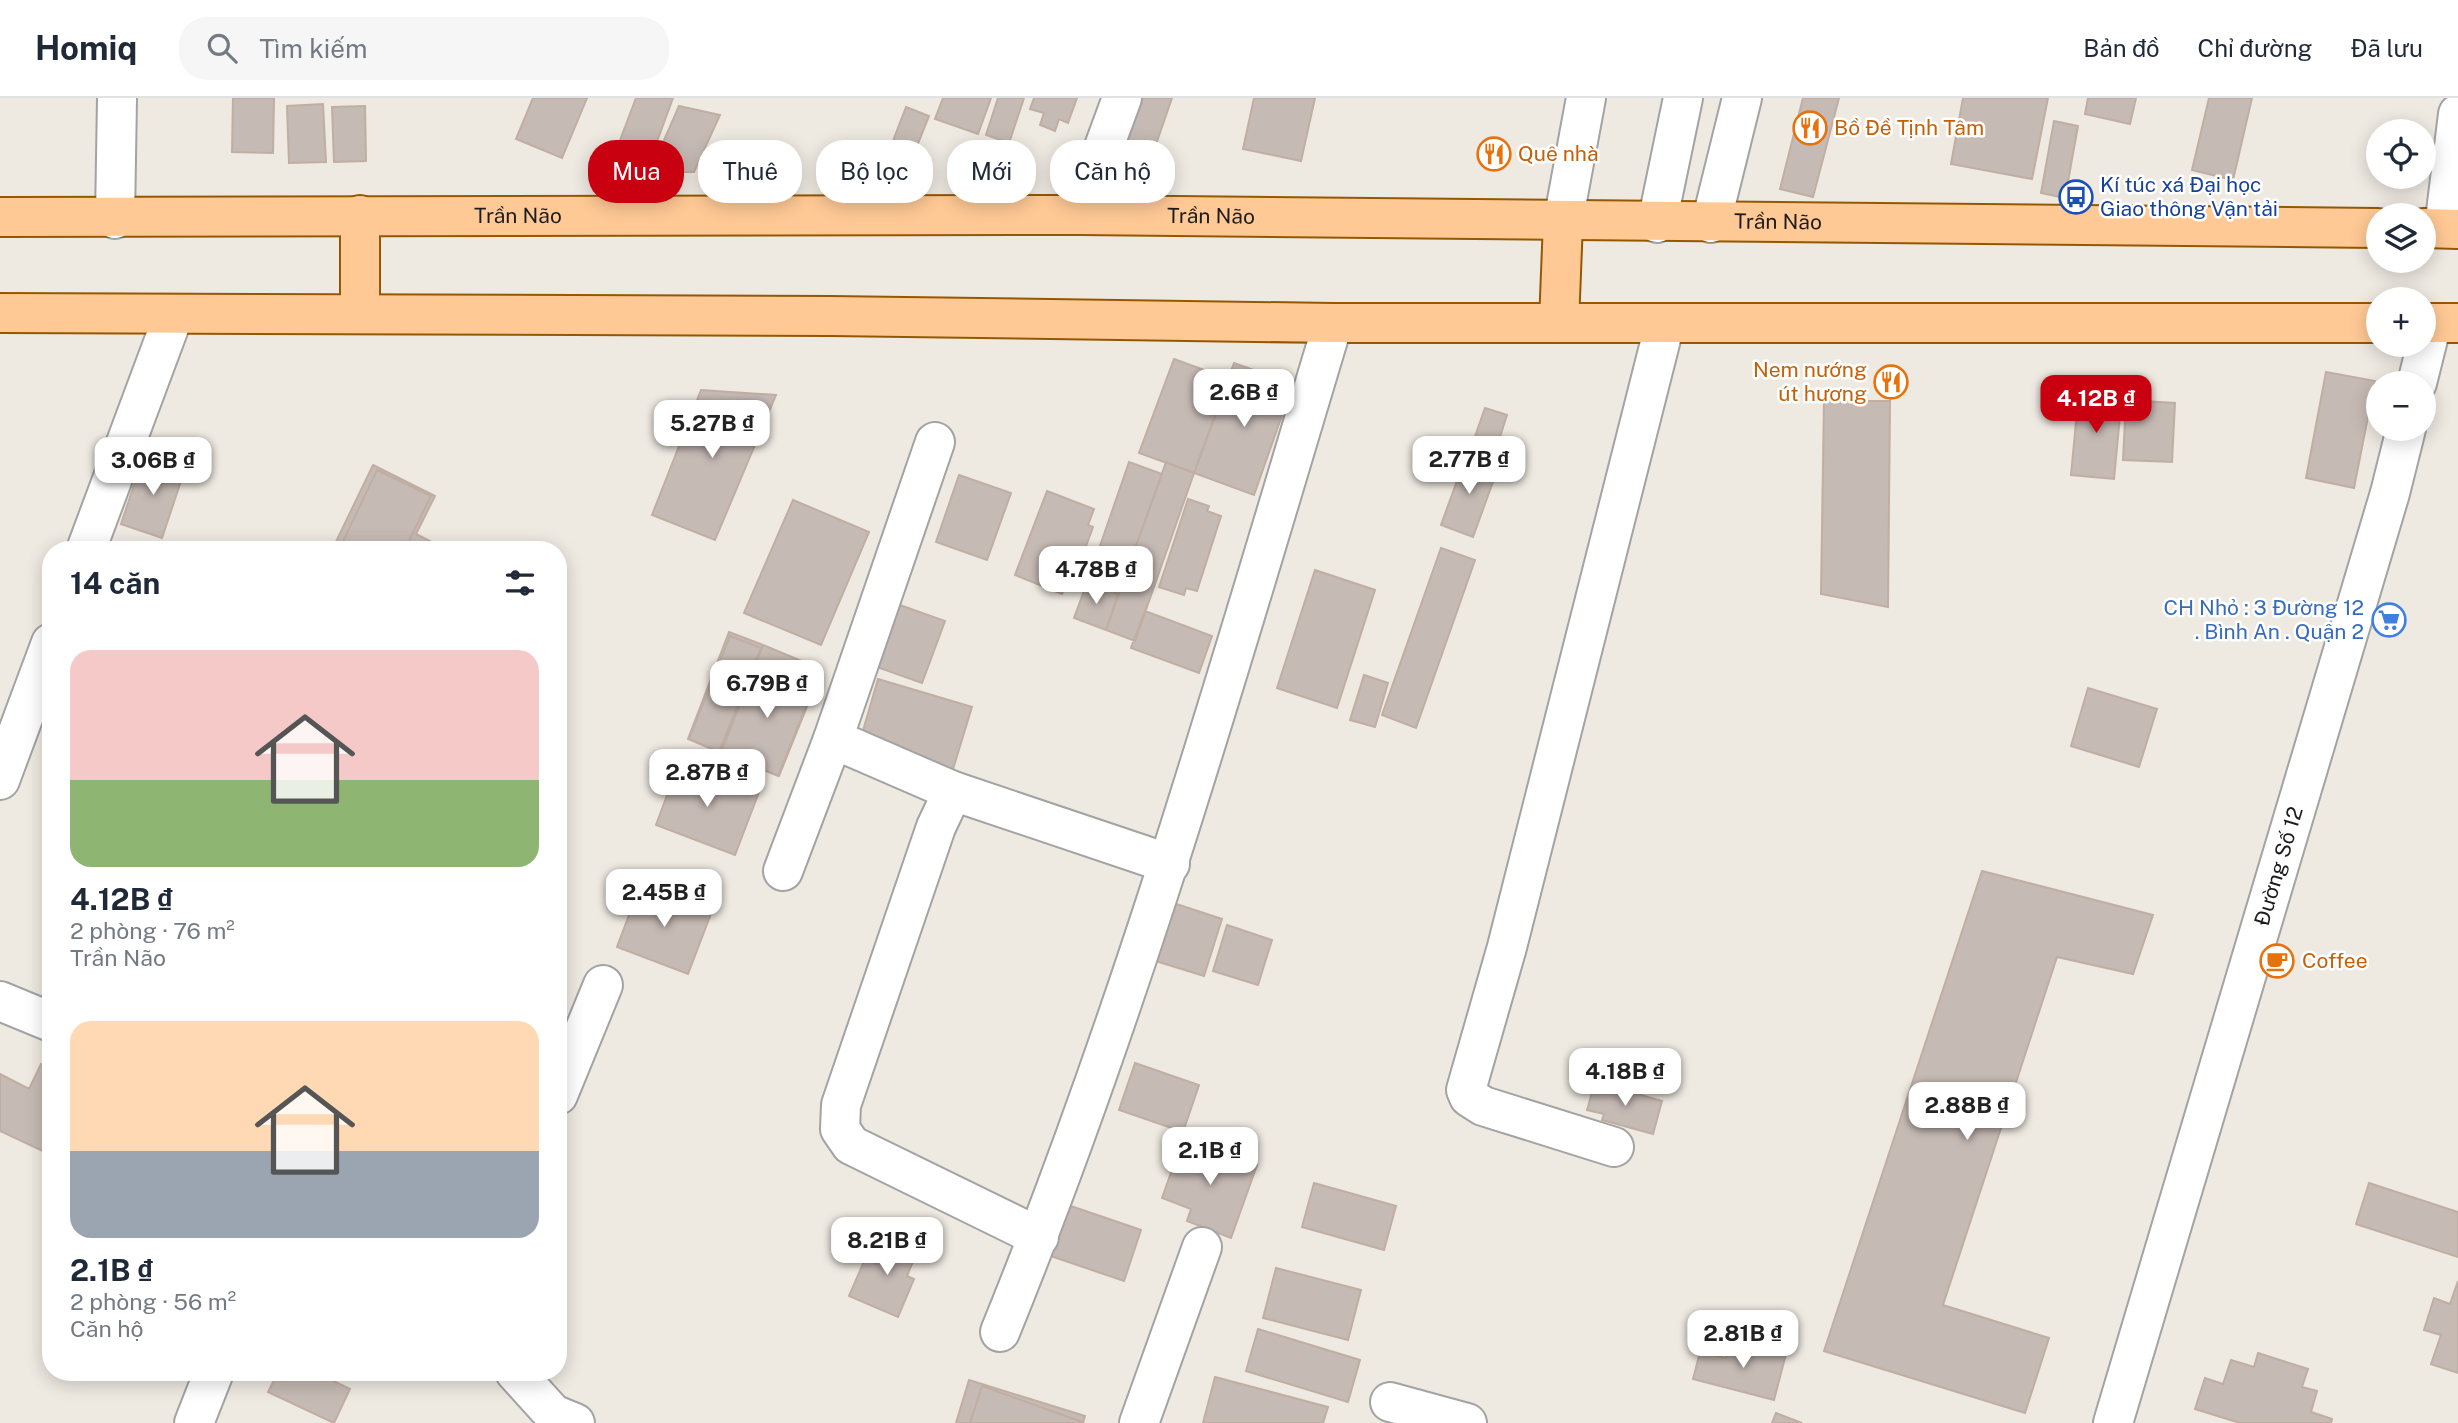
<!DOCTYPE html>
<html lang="vi">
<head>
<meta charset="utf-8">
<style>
	body { margin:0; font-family:"Public Sans",sans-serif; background:#f6f6f7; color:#1f2937; height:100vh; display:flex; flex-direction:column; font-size:26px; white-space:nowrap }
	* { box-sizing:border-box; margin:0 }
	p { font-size:23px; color:#747a83 }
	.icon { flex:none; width:38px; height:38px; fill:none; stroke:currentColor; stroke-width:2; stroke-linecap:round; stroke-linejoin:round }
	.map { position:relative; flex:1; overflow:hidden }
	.drawer { position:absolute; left:42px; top:443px; width:525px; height:840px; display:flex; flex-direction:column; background:#fff; border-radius:28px; box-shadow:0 4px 18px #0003 }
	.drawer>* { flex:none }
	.banner { position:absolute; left:588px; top:42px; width:665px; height:63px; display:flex; gap:14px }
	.fabs { position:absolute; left:2366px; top:21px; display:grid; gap:14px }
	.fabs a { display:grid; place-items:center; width:70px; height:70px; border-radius:50%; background:#fff; box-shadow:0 4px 18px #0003; font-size:35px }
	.price { position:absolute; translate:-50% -60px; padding:0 16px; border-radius:14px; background:#fff; color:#222; font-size:23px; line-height:46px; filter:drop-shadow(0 2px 4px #0008) }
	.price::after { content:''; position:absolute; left:50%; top:42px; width:21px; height:16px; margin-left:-10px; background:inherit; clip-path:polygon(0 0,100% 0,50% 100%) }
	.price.selected { background:#c8000f; color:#fff }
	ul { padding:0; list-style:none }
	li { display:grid; align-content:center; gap:14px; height:371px; padding:0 28px }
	li span { display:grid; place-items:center; height:217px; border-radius:21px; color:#555 }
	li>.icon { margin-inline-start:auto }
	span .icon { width:126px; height:126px; fill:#fffc; stroke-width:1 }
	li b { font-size:30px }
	h2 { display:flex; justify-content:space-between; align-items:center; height:84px; padding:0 28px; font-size:30px }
	.tag { padding:0 24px; border-radius:28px; background:#fff; box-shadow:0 4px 18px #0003; font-size:24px; line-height:63px }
	.tag.selected { background:#c8000f; color:#fff }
	header { display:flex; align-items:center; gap:42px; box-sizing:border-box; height:98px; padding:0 35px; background:#fff; border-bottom:2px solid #e0e1e3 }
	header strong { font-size:33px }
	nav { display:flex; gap:38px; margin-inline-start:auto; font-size:24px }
	.search { width:490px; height:63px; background:#f6f6f7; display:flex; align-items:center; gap:18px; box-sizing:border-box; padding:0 24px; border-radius:28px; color:#747a83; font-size:26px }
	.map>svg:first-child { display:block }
</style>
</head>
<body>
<header>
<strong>Homiq</strong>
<div class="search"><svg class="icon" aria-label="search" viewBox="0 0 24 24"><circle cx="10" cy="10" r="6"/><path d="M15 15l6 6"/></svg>Tìm kiếm</div>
<nav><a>Bản đồ</a><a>Chỉ đường</a><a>Đã lưu</a></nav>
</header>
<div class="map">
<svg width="2458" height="1325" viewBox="0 0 2458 1325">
	<rect width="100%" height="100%" fill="#eee9e1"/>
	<path fill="#c6bab4" stroke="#c0aea3" stroke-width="2" d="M 233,0 L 274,0 L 273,55 L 232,54 Z
		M 533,0 L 587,0 L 562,60 L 516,41 Z
		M 636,0 L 673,0 L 645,76 L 608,74 Z
		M 943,0 L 991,0 L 978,36 L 935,21 Z
		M 998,0 L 1024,0 L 1009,45 L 986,37 Z
		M 1034,0 L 1077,0 L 1068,25 L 1059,21 L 1055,33 L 1040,27 L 1044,15 L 1030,11 Z
		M 1139,0 L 1172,0 L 1144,81 L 1114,70 Z
		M 1254,0 L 1315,0 L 1301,63 L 1243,51 Z
		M 1803,0 L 1839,0 L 1813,99 L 1780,91 Z
		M 1963,0 L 2048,0 L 2032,81 L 1951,66 Z
		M 2088,0 L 2136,0 L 2130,26 L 2085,16 Z
		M 2209,0 L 2252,0 L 2233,82 L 2192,72 Z
		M 323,6 L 326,64 L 289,65 L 287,8 Z
		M 365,8 L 366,63 L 334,64 L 332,9 Z
		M 679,8 L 720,17 L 694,74 L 650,74 Z
		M 906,9 L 929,18 L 905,78 L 883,69 Z
		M 2054,23 L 2078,28 L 2065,100 L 2041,95 Z
		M 1174,261 L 1229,281 L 1194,375 L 1139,355 Z
		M 1234,265 L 1293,286 L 1254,397 L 1194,375 Z
		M 2326,274 L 2375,283 L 2354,390 L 2306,380 Z
		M 701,292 L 776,297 L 715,442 L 652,417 Z
		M 2079,292 L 2122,297 L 2114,381 L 2071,377 Z
		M 2126,302 L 2175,305 L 2172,364 L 2123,362 Z
		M 1824,303 L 1890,303 L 1888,509 L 1821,496 Z
		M 1485,310 L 1507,317 L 1494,358 L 1471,350 Z
		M 144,357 L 185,371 L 162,440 L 121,426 Z
		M 1466,358 L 1498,370 L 1473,439 L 1441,427 Z
		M 1129,364 L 1162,376 L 1132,459 L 1100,448 Z
		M 1166,364 L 1194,375 L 1135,543 L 1106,532 Z
		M 373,367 L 435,398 L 416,436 L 447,452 L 332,452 Z
		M 377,372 L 431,398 L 407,447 L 416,452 L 339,452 Z
		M 959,377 L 1011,395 L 987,462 L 936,444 Z
		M 1047,393 L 1094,411 L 1088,427 L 1093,429 L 1074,481 L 1069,478 L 1062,496 L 1015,477 Z
		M 1188,401 L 1209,408 L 1207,413 L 1221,418 L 1197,493 L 1186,490 L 1184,497 L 1159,489 Z
		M 793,402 L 869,434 L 821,547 L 744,515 Z
		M 1100,448 L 1132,459 L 1118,496 L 1087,485 Z
		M 1441,450 L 1475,462 L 1416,630 L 1382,617 Z
		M 1315,472 L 1375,492 L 1337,610 L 1277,590 Z
		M 1087,485 L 1118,496 L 1106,532 L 1074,520 Z
		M 897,506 L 945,523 L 922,585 L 874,568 Z
		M 1145,513 L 1212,538 L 1199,575 L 1131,550 Z
		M 729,534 L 763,547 L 721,655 L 688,641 Z
		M 730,538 L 761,550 L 719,654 L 689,641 Z
		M 763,547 L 821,571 L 778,678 L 721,655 Z
		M 754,567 L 814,591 L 779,678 L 719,654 Z
		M 1364,577 L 1388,585 L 1375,629 L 1350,622 Z
		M 878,581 L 972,609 L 953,671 L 860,643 Z
		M 2088,590 L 2157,611 L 2139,669 L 2071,648 Z
		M 679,665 L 759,694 L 735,757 L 656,727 Z
		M 1982,773 L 2153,817 L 2133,876 L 2057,859 L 1943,1207 L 2049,1240 L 2025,1315 L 1824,1253 Z
		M 641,785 L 712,813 L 688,876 L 617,849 Z
		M 1164,802 L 1222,821 L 1204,878 L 1146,860 Z
		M 1227,827 L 1272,842 L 1258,887 L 1213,873 Z
		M 1135,965 L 1199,987 L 1183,1034 L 1119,1012 Z
		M 41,966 L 51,971 L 51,1057 L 0,1033 L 0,976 L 29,991 Z
		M 1595,984 L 1662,1003 L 1653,1036 L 1602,1022 L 1604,1016 L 1587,1012 Z
		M 1182,1044 L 1211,1055 L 1213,1051 L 1257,1067 L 1231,1140 L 1187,1123 L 1191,1111 L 1162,1100 Z
		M 1314,1085 L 1396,1108 L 1384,1152 L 1302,1129 Z
		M 2369,1085 L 2458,1114 L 2458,1159 L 2356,1126 Z
		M 1062,1105 L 1141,1132 L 1124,1183 L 1045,1156 Z
		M 889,1136 L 919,1149 L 907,1178 L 914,1181 L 898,1219 L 849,1198 L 865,1161 L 877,1166 Z
		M 1276,1170 L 1361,1192 L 1348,1242 L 1263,1220 Z
		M 2458,1183 L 2458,1275 L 2431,1266 L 2441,1237 L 2424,1232 L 2434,1200 L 2450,1206 Z
		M 1258,1231 L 1360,1262 L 1348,1304 L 1246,1273 Z
		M 1730,1242 L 1786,1256 L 1774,1302 L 1693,1281 L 1700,1254 L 1726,1260 Z
		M 2258,1255 L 2308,1271 L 2302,1289 L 2317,1293 L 2311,1314 L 2332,1321 L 2331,1325 L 2240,1325 L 2195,1311 L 2205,1280 L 2223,1286 L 2231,1262 L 2254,1269 Z
		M 278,1274 L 315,1274 L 350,1291 L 334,1325 L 268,1294 Z
		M 1215,1279 L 1328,1309 L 1323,1325 L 1203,1325 Z
		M 969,1282 L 1085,1318 L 1083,1325 L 956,1325 Z
		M 982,1288 L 1082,1324 L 1081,1325 L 970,1325 Z
		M 1776,1315 L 1802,1325 L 1772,1325 Z"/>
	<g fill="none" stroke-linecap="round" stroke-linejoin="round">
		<defs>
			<g id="minor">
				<path d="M 1079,117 L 1122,0"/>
				<path d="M 115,121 L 117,0"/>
				<path d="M 1563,124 L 1586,0"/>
				<path d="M 1657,125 L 1683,0"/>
				<path d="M 1711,125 L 1742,0"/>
				<path d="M 2444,130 L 2458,16"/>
				<path d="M 2417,285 L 2432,225"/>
				<path d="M 935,344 L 833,641 L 953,693"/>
				<path d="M 86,452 L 174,216"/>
				<path d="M 0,682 L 51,545"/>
				<path d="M 783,773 L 833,641"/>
				<path d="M 0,903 L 51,924"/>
				<path d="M 558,997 L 603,887"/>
				<path d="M 1614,1049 L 1483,1008 L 1469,999 L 1466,992 L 1507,849 L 1665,225"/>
				<path d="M 1039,1139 L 851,1047 L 840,1031 L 841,1007 L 936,729 L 953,693 L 1170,766"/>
				<path d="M 1000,1234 C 1134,905 1231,564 1333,225"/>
				<path d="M 515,1274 L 553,1316 L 575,1325"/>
				<path d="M 1390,1304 L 1467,1325"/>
				<path d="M 194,1325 L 214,1274"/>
				<path d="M 1139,1325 L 1202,1149"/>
				<path id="s1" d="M 2113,1325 L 2390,395 L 2406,331"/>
			</g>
			<g id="major">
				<path d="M 360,117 L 360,216"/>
				<path id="s2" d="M 0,119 L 1079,117 L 2378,130"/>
				<path d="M 2424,130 L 2458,131"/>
				<path d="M 0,215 L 830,218 L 1333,225 L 2378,225"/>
				<path d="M 1559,225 L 1563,124"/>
				<path d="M 2424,225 L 2458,225"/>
			</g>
		</defs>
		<use href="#minor" stroke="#a3a3a3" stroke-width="42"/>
		<use href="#major" stroke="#945800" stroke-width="42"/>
		<use href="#minor" stroke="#fff" stroke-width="38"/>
		<use href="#major" stroke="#ffc995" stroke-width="38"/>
	</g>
	<defs>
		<symbol id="restaurant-ring" viewBox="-11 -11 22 22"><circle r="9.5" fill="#fff" stroke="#e8710a" stroke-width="1.5"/><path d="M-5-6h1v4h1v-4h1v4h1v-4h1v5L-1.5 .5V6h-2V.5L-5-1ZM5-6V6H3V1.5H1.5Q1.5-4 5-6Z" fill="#e8710a"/></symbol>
		<symbol id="bus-ring" viewBox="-11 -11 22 22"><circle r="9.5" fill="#fff" stroke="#1a4fb4" stroke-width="1.5"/><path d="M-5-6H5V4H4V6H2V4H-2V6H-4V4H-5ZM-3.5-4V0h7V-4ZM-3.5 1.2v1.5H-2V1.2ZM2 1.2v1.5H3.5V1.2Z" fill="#1a4fb4"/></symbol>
		<symbol id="supermarket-ring" viewBox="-11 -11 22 22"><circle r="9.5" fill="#fff" stroke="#3f7fe0" stroke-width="1.5"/><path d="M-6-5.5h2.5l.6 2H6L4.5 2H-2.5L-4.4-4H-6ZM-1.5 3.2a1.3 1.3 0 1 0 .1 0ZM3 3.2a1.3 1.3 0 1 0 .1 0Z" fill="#3f7fe0"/></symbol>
		<symbol id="cafe-ring" viewBox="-11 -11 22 22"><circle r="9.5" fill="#fff" stroke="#e8710a" stroke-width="1.5"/><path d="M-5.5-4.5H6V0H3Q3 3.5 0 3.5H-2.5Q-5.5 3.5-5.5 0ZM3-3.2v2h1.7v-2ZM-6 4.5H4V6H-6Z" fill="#e8710a"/></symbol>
	</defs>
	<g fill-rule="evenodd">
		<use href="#restaurant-ring" x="1791" y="11" width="38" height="38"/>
		<use href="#restaurant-ring" x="1475" y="37" width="38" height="38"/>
		<use href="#bus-ring" x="2057" y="80" width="38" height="38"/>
		<use href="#restaurant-ring" x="1872" y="265" width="38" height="38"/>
		<use href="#supermarket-ring" x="2370" y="503" width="38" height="38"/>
		<use href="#cafe-ring" x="2258" y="844" width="38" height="38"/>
	</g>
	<g text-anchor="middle" stroke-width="5" stroke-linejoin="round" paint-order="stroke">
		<g font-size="21" fill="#c56008" stroke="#fff" text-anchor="start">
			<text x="1834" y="37">Bồ Đề Tịnh Tâm</text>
			<text x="1518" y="63">Quê nhà</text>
			<text x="1867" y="279" text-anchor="end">Nem nướng<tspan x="1867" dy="24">út hương</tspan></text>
			<text x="2302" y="870">Coffee</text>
		</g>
		<g font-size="21" fill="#164399" stroke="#fff" text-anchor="start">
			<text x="2100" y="94">Kí túc xá Đại học<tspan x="2100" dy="24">Giao thông Vận tải</tspan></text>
		</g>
		<g font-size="21" fill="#1c1c1c" stroke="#fff">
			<text dy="7" stroke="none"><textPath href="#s2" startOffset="518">Trần Não</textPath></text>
			<text dy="7" stroke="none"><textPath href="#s2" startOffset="1211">Trần Não</textPath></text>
			<text dy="7" stroke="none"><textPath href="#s2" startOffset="1778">Trần Não</textPath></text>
			<text dy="7" stroke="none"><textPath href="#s1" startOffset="581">Đường Số 12</textPath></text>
		</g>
		<g font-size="21" fill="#366cbe" stroke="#fff" text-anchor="end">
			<text x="2364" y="517">CH Nhỏ : 3 Đường 12<tspan x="2364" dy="24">. Bình An . Quận 2</tspan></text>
		</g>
	</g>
</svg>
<div class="fabs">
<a><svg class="icon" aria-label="locate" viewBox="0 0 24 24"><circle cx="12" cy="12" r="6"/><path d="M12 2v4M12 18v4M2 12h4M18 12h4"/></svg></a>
<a><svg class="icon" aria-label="layers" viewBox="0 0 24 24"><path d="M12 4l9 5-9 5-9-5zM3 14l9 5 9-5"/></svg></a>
<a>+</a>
<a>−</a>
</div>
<b class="price" style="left:1244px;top:331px">2.6B ₫</b>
<b class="price selected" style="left:2096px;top:337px">4.12B ₫</b>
<b class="price" style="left:712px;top:362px">5.27B ₫</b>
<b class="price" style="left:1469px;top:398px">2.77B ₫</b>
<b class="price" style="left:153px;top:399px">3.06B ₫</b>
<b class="price" style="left:1096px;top:508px">4.78B ₫</b>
<b class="price" style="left:767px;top:622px">6.79B ₫</b>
<b class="price" style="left:707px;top:711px">2.87B ₫</b>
<b class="price" style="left:664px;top:831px">2.45B ₫</b>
<b class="price" style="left:1625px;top:1010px">4.18B ₫</b>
<b class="price" style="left:1967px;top:1044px">2.88B ₫</b>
<b class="price" style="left:1210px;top:1089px">2.1B ₫</b>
<b class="price" style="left:887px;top:1179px">8.21B ₫</b>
<b class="price" style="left:1743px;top:1272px">2.81B ₫</b>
<div class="banner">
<a class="tag selected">Mua</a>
<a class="tag">Thuê</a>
<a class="tag">Bộ lọc</a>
<a class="tag">Mới</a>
<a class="tag">Căn hộ</a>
</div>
<section class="drawer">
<h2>14 căn<svg class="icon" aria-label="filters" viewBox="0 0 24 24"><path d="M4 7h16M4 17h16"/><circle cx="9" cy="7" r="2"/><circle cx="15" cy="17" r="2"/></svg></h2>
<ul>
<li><span style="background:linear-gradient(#f6c9c9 60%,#8fb573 0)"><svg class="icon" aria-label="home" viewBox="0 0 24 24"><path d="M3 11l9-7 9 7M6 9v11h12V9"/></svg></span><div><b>4.12B ₫</b><p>2 phòng · 76 m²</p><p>Trần Não</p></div></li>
<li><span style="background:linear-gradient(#ffd9b3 60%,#9aa5b1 0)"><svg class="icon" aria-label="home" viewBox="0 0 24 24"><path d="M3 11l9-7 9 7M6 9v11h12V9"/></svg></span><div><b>2.1B ₫</b><p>2 phòng · 56 m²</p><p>Căn hộ</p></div></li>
</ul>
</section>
</div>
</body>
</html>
